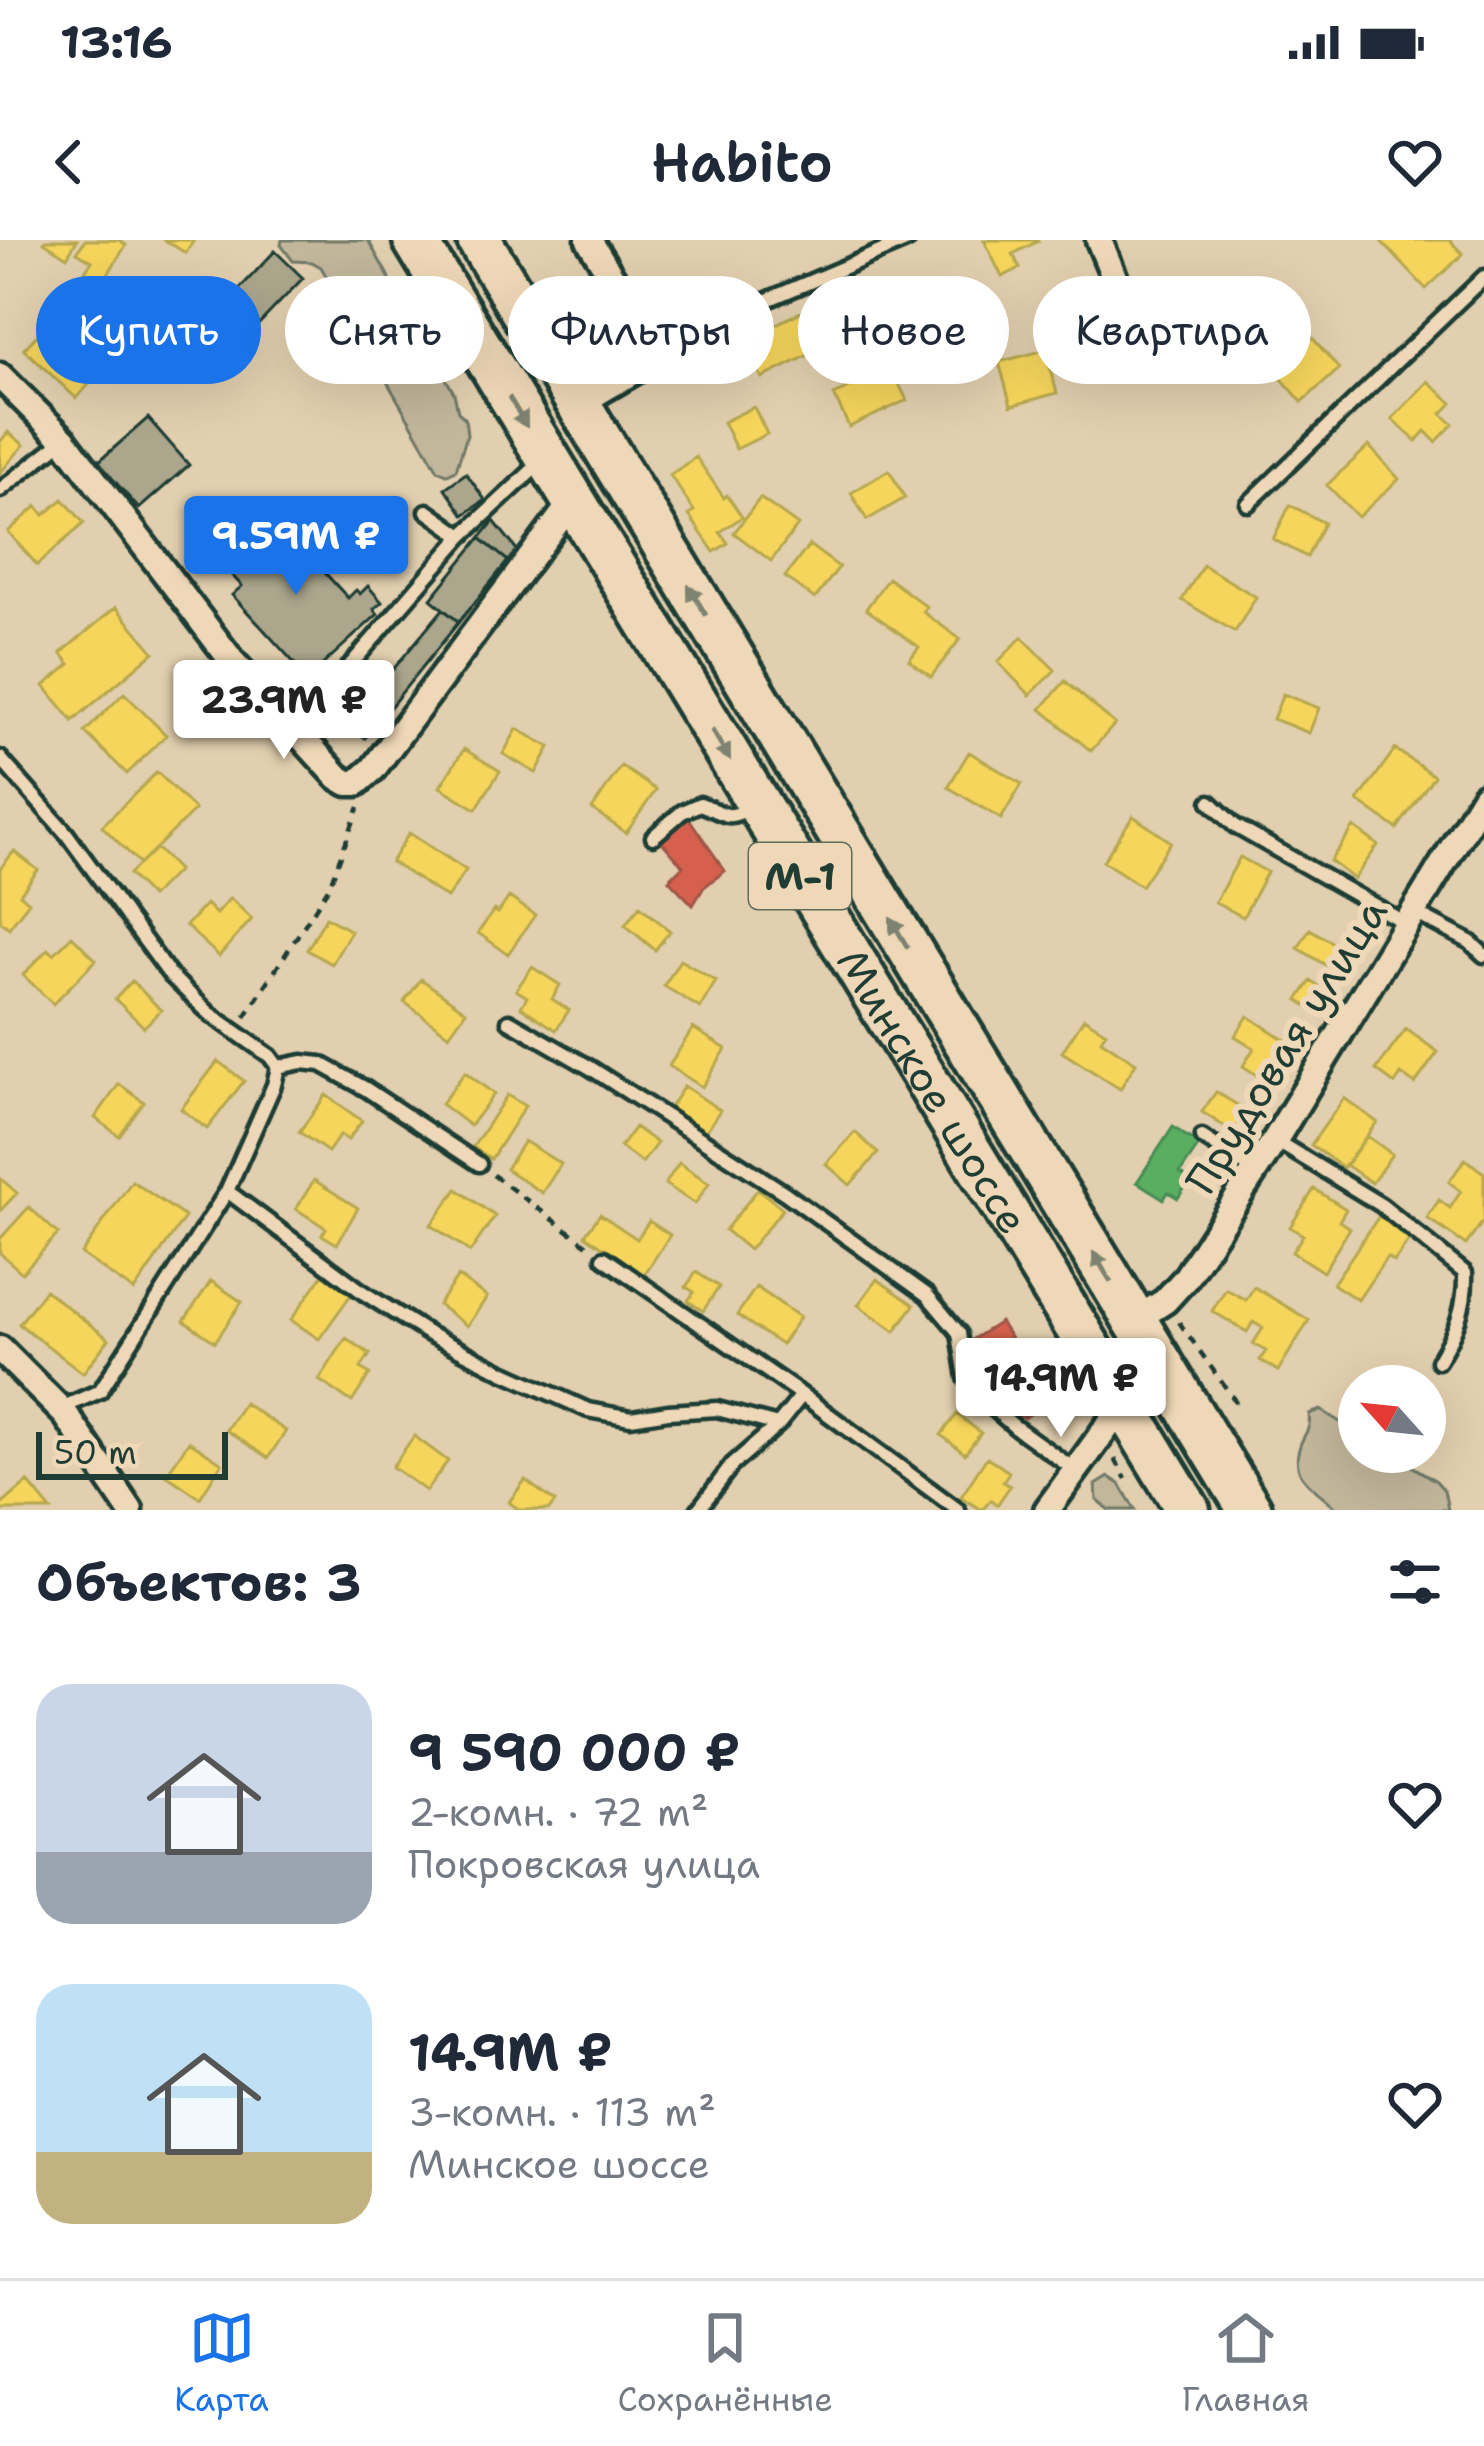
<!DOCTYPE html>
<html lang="ru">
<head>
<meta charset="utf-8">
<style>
	body { margin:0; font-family:"Shantell Sans",sans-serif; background:#f6f6f7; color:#1f2937; height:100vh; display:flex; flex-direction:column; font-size:45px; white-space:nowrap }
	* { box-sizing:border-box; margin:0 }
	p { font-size:39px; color:#747a83 }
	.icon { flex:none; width:66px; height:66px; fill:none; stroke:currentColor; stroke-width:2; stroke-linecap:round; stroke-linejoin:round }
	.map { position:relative; height:1270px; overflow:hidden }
	.drawer { display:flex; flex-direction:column; background:#fff; flex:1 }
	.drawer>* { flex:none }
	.top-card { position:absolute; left:36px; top:36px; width:1413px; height:108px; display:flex; gap:24px }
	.needle { width:78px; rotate:297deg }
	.fabs { position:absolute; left:1338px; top:1125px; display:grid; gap:24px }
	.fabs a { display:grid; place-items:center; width:108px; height:108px; border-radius:50%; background:#fff; box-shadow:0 12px 48px #0002; font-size:60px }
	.scale { position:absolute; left:36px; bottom:30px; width:192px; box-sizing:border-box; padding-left:12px; border:6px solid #1f3d34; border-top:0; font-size:33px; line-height:42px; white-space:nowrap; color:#1f3d34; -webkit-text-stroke:9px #efd8b7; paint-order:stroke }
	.price { position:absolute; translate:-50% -102px; padding:0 27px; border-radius:12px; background:#fff; color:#222; font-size:39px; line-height:78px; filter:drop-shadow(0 3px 6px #0008) }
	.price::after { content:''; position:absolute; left:50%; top:72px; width:36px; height:27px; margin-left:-18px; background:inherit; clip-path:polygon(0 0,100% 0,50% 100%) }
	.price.selected { background:#1a73e8; color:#fff }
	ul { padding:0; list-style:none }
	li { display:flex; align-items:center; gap:36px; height:300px; padding:0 36px }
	li span { display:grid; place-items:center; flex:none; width:336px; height:240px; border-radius:36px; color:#555 }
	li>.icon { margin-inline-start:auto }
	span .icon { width:144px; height:144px; fill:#fffc; stroke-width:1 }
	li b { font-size:51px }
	h2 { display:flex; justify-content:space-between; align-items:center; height:144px; padding:0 36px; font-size:51px }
	.pill { padding:0 42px; border-radius:54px; background:#fff; box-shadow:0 12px 48px #0002; font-size:42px; line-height:108px }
	.pill.selected { background:#1a73e8; color:#fff }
	.status { display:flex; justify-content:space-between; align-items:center; height:84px; padding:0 60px; background:#fff; direction:ltr }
	.status svg { height:33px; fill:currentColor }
	header { display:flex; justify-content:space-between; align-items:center; height:156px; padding:0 36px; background:#fff; font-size:54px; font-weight:600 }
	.tabs { display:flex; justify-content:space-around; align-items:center; height:168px; border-top:3px solid #e0e1e3; background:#fff; font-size:33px; color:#747a83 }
	.tabs a { display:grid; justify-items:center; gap:6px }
	.tabs .selected { color:#1a73e8 }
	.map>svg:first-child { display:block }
</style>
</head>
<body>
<div class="status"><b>13:16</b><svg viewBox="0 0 49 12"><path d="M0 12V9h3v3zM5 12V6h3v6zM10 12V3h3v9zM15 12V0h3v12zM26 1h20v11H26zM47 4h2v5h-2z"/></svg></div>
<header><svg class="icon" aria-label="back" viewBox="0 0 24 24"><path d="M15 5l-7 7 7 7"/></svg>Habito<svg class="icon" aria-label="heart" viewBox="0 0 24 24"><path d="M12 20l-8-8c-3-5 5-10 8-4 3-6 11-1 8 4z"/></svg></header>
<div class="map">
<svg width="1484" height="1270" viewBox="0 0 1484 1270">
	<rect width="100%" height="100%" fill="#e2cfaf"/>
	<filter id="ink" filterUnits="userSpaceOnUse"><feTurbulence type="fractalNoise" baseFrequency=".00833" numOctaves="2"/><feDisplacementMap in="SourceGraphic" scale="24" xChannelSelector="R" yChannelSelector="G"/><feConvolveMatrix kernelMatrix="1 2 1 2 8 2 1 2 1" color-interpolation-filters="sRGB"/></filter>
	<g filter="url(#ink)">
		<path fill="#c2b69b" stroke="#707a68" stroke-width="3" d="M 282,0 L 368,0 L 454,153 L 458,172 L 465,178 L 467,195 L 456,230 L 447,234 L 438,230 L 321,27 L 312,22 L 293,21 L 281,5 Z
			M 1321,1170 L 1359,1194 L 1359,1212 L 1389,1212 L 1436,1241 L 1444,1250 L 1448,1270 L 1338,1270 C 1320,1249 1286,1240 1301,1203 C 1306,1191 1311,1189 1309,1174 Z
			M 1109,1237 L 1120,1244 L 1135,1270 L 1109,1270 L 1097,1260 L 1096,1245 Z"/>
		<path fill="#f6d55c" stroke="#b6a750" stroke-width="3" d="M 45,0 L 77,0 L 67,17 L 44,2 Z
			M 85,0 L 119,0 L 126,5 L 103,42 L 85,31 L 92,21 L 77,12 Z
			M 164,0 L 194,0 L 186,13 Z
			M 984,0 L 1037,0 L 1038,1 L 1013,14 L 1020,28 L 1002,37 Z
			M 1380,0 L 1449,0 L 1463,14 L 1426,49 Z
			M 122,39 L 141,57 L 130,69 L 140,79 L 122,98 L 93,70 Z
			M 841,52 L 859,90 L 762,138 L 744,100 Z
			M 55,76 L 85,104 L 76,113 L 99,134 L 76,158 L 24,109 Z
			M 1283,86 L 1295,101 L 1307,91 L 1339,129 L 1302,162 L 1256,109 Z
			M 1045,110 L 1057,153 L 1011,166 L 999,122 Z
			M 891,128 L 907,160 L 849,187 L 834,155 Z
			M 1428,141 L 1452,163 L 1442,174 L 1453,184 L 1436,202 L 1425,191 L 1416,201 L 1392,179 Z
			M 754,167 L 767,194 L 736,209 L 723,182 Z
			M 8,192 L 24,205 L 0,233 L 0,202 Z
			M 1369,206 L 1399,239 L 1358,277 L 1327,245 Z
			M 696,217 L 724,258 L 727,255 L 742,277 L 720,292 L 728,303 L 714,312 L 689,275 L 694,271 L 670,235 Z
			M 889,230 L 905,258 L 867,280 L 851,253 Z
			M 760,258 L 798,285 L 771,321 L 734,293 Z
			M 63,259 L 84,283 L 37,325 L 8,292 L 37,266 L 44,275 Z
			M 1290,265 L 1324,283 L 1307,317 L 1273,299 Z
			M 809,305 L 839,327 L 815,359 L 785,337 Z
			M 1203,325 L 1256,357 L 1235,392 L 1182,360 Z
			M 888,338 L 927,367 L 923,372 L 960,399 L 931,437 L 909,420 L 919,407 L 866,369 Z
			M 116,367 L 154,412 L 73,481 L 44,446 L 70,424 L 61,413 Z
			M 1022,397 L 1055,430 L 1030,455 L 998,422 Z
			M 1065,441 L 1115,484 L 1091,511 L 1041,469 Z
			M 124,453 L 166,495 L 127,534 L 85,492 Z
			M 1283,454 L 1319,468 L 1309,493 L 1273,479 Z
			M 517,489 L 550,507 L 536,533 L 503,514 Z
			M 464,509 L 500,531 L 476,569 L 440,547 Z
			M 1395,509 L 1434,536 L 1397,589 L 1358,561 Z
			M 969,512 L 1022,544 L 1001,579 L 948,547 Z
			M 621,526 L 656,550 L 626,593 L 592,569 Z
			M 157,532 L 195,570 L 140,624 L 102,586 Z
			M 1133,576 L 1171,602 L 1141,646 L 1103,621 Z
			M 1354,587 L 1378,605 L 1354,639 L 1330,621 Z
			M 409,593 L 466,630 L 447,658 L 391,622 Z
			M 156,608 L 178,630 L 151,657 L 129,634 Z
			M 14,611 L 38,630 L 20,654 L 29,662 L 9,688 L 0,681 L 0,629 Z
			M 1240,617 L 1267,632 L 1243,677 L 1215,662 Z
			M 509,657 L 535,675 L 508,714 L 478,693 L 494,670 L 498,673 Z
			M 230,658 L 252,679 L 219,716 L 186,686 L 206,664 L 216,674 Z
			M 640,666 L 670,691 L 655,710 L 625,685 Z
			M 326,677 L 351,691 L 332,724 L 307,710 Z
			M 1310,689 L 1338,706 L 1327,726 L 1298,708 Z
			M 72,696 L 96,720 L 53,764 L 23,735 L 48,709 L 54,714 Z
			M 680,720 L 716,741 L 700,768 L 664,746 Z
			M 532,727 L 560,745 L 552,759 L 569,770 L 556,790 L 521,767 L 527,757 L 516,750 Z
			M 421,739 L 466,771 L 449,795 L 404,762 Z
			M 132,741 L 161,770 L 144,787 L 115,759 Z
			M 1311,741 L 1328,752 L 1315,772 L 1298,760 Z
			M 1248,776 L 1288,802 L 1264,840 L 1243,826 L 1254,808 L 1235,796 Z
			M 1084,778 L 1106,792 L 1101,800 L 1136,823 L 1120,849 L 1062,812 Z
			M 693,788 L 726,809 L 702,847 L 669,826 Z
			M 1406,789 L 1438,812 L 1415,844 L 1401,834 L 1395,844 L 1376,830 Z
			M 218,821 L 244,841 L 207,889 L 181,869 Z
			M 465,832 L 494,854 L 470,886 L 441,864 Z
			M 119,844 L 144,862 L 119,896 L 95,878 Z
			M 684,846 L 720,870 L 705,893 L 669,869 Z
			M 1216,852 L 1247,871 L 1233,892 L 1202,872 Z
			M 326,855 L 362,881 L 348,900 L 340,895 L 328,912 L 299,892 Z
			M 507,855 L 525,866 L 491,919 L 473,907 Z
			M 1344,858 L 1377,882 L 1343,928 L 1311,905 Z
			M 635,887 L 657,903 L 642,923 L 620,907 Z
			M 855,892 L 878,913 L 850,945 L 826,924 Z
			M 1367,896 L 1392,914 L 1372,943 L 1346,925 Z
			M 524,901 L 561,924 L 542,953 L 506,929 Z
			M 1465,919 L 1484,933 L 1484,980 L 1466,1005 L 1427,978 L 1439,960 L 1450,968 L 1461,951 L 1449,942 Z
			M 679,923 L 709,943 L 695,964 L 665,944 Z
			M 0,938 L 17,953 L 0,971 Z
			M 314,940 L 358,968 L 337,1004 L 322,995 L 326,988 L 296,969 Z
			M 132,941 L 185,977 L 134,1051 L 81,1014 Z
			M 457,949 L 495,976 L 470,1012 L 431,985 Z
			M 758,949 L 783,969 L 749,1010 L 725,990 Z
			M 1314,949 L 1346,969 L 1339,981 L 1350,988 L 1323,1032 L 1292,1012 L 1303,995 L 1290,987 Z
			M 29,967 L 58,994 L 22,1033 L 0,1013 L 0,999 Z
			M 600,974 L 637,999 L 649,981 L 670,995 L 644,1035 L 585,995 Z
			M 1379,976 L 1411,997 L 1394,1022 L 1387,1017 L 1358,1060 L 1333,1044 Z
			M 696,1032 L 719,1047 L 703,1071 L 688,1061 L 694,1052 L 686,1047 Z
			M 324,1033 L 352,1053 L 319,1099 L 291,1080 Z
			M 458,1036 L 487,1057 L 467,1086 L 438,1065 Z
			M 877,1039 L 914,1065 L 895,1091 L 858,1065 Z
			M 211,1041 L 242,1062 L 215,1102 L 184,1081 Z
			M 756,1047 L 800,1077 L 781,1105 L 737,1075 Z
			M 1254,1047 L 1309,1080 L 1278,1131 L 1260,1120 L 1266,1111 L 1253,1104 L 1263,1088 L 1253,1082 L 1247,1092 L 1212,1071 L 1226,1049 L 1246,1060 Z
			M 45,1050 L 109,1099 L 83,1133 L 19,1084 Z
			M 346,1098 L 370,1114 L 361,1128 L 370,1134 L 352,1162 L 319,1140 Z
			M 244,1163 L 286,1191 L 268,1218 L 226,1190 Z
			M 957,1174 L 981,1193 L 965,1214 L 941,1195 Z
			M 414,1196 L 448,1221 L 426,1251 L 392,1227 Z
			M 189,1201 L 222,1223 L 200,1258 L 166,1235 Z
			M 987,1217 L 1009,1232 L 1003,1242 L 1010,1246 L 997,1265 L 991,1260 L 982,1270 L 961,1257 Z
			M 525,1240 L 555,1262 L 549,1270 L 519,1270 L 509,1262 Z
			M 28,1242 L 51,1270 L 0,1270 L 0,1266 Z"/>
		<path fill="#d6604d" stroke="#9f5646" stroke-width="3" d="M 688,577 L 725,631 L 704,647 L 693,665 L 669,640 L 683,626 L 661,601 Z
			M 1000,1082 L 1046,1153 L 1037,1159 L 1042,1166 L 1024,1178 L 997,1161 L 976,1129 L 973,1099 Z"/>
		<path fill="#5aae61" stroke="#488c54" stroke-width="3" d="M 1173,887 L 1199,905 L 1180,933 L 1190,940 L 1178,958 L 1168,952 L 1164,959 L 1137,942 Z"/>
		<path fill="#aba68c" stroke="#1f3d34" stroke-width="3" d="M 275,11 L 303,38 L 259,84 L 231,58 Z
			M 148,178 L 189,225 L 139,269 L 98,222 Z
			M 466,233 L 485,260 L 464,275 L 445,248 Z
			M 273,276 L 348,358 L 356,350 L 360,354 L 368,346 L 382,362 L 374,369 L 378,374 L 308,438 L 232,355 L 242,346 L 221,324 Z
			M 494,281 L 517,310 L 508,321 L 480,298 Z
			M 480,298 L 508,321 L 459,382 L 431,359 Z
			M 443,369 L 459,382 L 365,498 L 348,484 Z"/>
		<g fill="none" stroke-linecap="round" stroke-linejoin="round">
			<defs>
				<path id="lane" d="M 661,116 L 739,72 L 908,0
					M 0,250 L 64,200
					M 1248,264 L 1484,37
					M 427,271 L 462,296
					M 322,458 L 462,296 L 540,223
					M 0,518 L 66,593 L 170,735 L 210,774 L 270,816 L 278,827
					M 1210,562 L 1235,586 L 1407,684
					M 653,597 L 682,572 L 700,564 C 722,572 727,583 749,567
					M 1415,673 L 1470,702 L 1484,715
					M 509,781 L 589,827 L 785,953 L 927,1055 L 959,1093 L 966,1138 L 977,1154 L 1015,1187 L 1075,1230
					M 278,827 L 302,822 L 321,824 L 366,849 L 479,924
					M 1202,897 L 1255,931
					M 1276,901 L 1381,965 L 1465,1033 C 1466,1067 1456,1091 1438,1121
					M 227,951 L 364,1053 L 429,1094 L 501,1131 L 588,1170 L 631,1178 L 668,1172 L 717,1169 L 778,1185
					M 604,1018 L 802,1155 L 958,1270
					M 61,1168 L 100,1151 L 227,951 L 274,845 L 278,827
					M 698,1270 L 732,1225 L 778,1185 L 802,1155"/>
				<path id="street" d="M 1099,0 L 1117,44
					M 0,136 L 64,200 L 232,421 L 338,537 L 348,543 L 357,543 L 373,529 L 572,262
					M 578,164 L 660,116 L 589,0
					M 1134,1081 L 1165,1061 L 1185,1039 L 1275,900 L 1484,556
					M 0,1109 L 66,1175 L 130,1270
					M 1047,1270 L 1123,1165"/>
				<g id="highway">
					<path id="s1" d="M 415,0 L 1188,1270"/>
					<path d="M 479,0 L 1250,1270"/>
				</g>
			</defs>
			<use href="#lane" stroke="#1f3d34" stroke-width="21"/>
			<use href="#street" stroke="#1f3d34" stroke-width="33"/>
			<use href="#highway" stroke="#1f3d34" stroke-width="51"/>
			<path stroke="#1f3d34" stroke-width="4.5" stroke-dasharray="9 9" stroke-linecap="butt" d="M 245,777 L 329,647 L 359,567
				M 493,935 L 590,1007
				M 1179,1082 L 1238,1165
				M 1115,1219 L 1126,1239"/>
			<use href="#lane" stroke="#efd8b7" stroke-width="12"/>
			<use href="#street" stroke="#efd8b7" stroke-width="24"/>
			<use href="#highway" stroke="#efd8b7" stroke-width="42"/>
		</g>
		<defs><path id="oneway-solid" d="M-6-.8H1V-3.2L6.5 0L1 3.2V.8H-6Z" transform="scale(3)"/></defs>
		<g fill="#7d836f">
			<use href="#oneway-solid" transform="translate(518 172) rotate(59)"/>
			<use href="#oneway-solid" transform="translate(697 360) rotate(-121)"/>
			<use href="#oneway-solid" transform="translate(721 505) rotate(59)"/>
			<use href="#oneway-solid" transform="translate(899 693) rotate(-121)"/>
			<use href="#oneway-solid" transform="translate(1102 1027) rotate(-121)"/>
		</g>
	</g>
	<g text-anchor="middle" stroke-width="12" stroke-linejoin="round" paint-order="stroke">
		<rect fill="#efd8b7" stroke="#5d6c5b" stroke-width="3" x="749" y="603" width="102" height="66" rx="9"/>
		<g font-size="39" font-weight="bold" fill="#1f3d34">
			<text x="800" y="650">М-1</text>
		</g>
		<g font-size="42" fill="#1f3d34" stroke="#efd8b7">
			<text transform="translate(1286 806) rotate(-58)" y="15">Прудовая улица</text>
			<text dy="15" stroke="none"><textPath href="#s1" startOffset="996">Минское шоссе</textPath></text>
		</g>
	</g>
</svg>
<div class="fabs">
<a><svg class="needle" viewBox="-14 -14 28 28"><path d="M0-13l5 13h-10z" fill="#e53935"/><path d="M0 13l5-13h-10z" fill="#747a83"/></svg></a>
</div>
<div class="scale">50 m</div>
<b class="price selected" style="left:296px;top:358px">9.59M ₽</b>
<b class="price" style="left:284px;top:522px">23.9M ₽</b>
<b class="price" style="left:1061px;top:1200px">14.9M ₽</b>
<div class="top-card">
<a class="pill selected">Купить</a>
<a class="pill">Снять</a>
<a class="pill">Фильтры</a>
<a class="pill">Новое</a>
<a class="pill">Квартира</a>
</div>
</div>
<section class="drawer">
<h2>Объектов: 3<svg class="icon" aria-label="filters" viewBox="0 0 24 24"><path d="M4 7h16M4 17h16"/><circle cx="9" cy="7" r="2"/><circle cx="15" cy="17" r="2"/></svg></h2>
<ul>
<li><span style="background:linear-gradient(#c9d6e8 70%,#9aa5b1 0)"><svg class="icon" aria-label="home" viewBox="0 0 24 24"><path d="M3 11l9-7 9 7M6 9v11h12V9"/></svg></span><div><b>9 590 000 ₽</b><p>2-комн. · 72 m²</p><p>Покровская улица</p></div><svg class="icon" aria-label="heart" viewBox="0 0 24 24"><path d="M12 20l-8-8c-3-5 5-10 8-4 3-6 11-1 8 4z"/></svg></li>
<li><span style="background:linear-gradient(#bfe0f5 70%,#c2b280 0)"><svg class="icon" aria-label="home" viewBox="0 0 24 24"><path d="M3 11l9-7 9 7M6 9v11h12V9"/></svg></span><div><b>14.9M ₽</b><p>3-комн. · 113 m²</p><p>Минское шоссе</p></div><svg class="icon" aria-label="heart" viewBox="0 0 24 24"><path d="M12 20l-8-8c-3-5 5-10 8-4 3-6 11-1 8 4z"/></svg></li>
</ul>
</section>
<nav class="tabs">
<a class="selected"><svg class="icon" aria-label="map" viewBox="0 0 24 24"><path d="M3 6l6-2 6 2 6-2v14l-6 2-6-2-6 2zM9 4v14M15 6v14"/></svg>Карта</a>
<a><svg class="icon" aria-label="saved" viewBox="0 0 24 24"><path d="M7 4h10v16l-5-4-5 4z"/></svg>Сохранённые</a>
<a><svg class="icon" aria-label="home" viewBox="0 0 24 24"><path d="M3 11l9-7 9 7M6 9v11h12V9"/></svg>Главная</a>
</nav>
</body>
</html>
